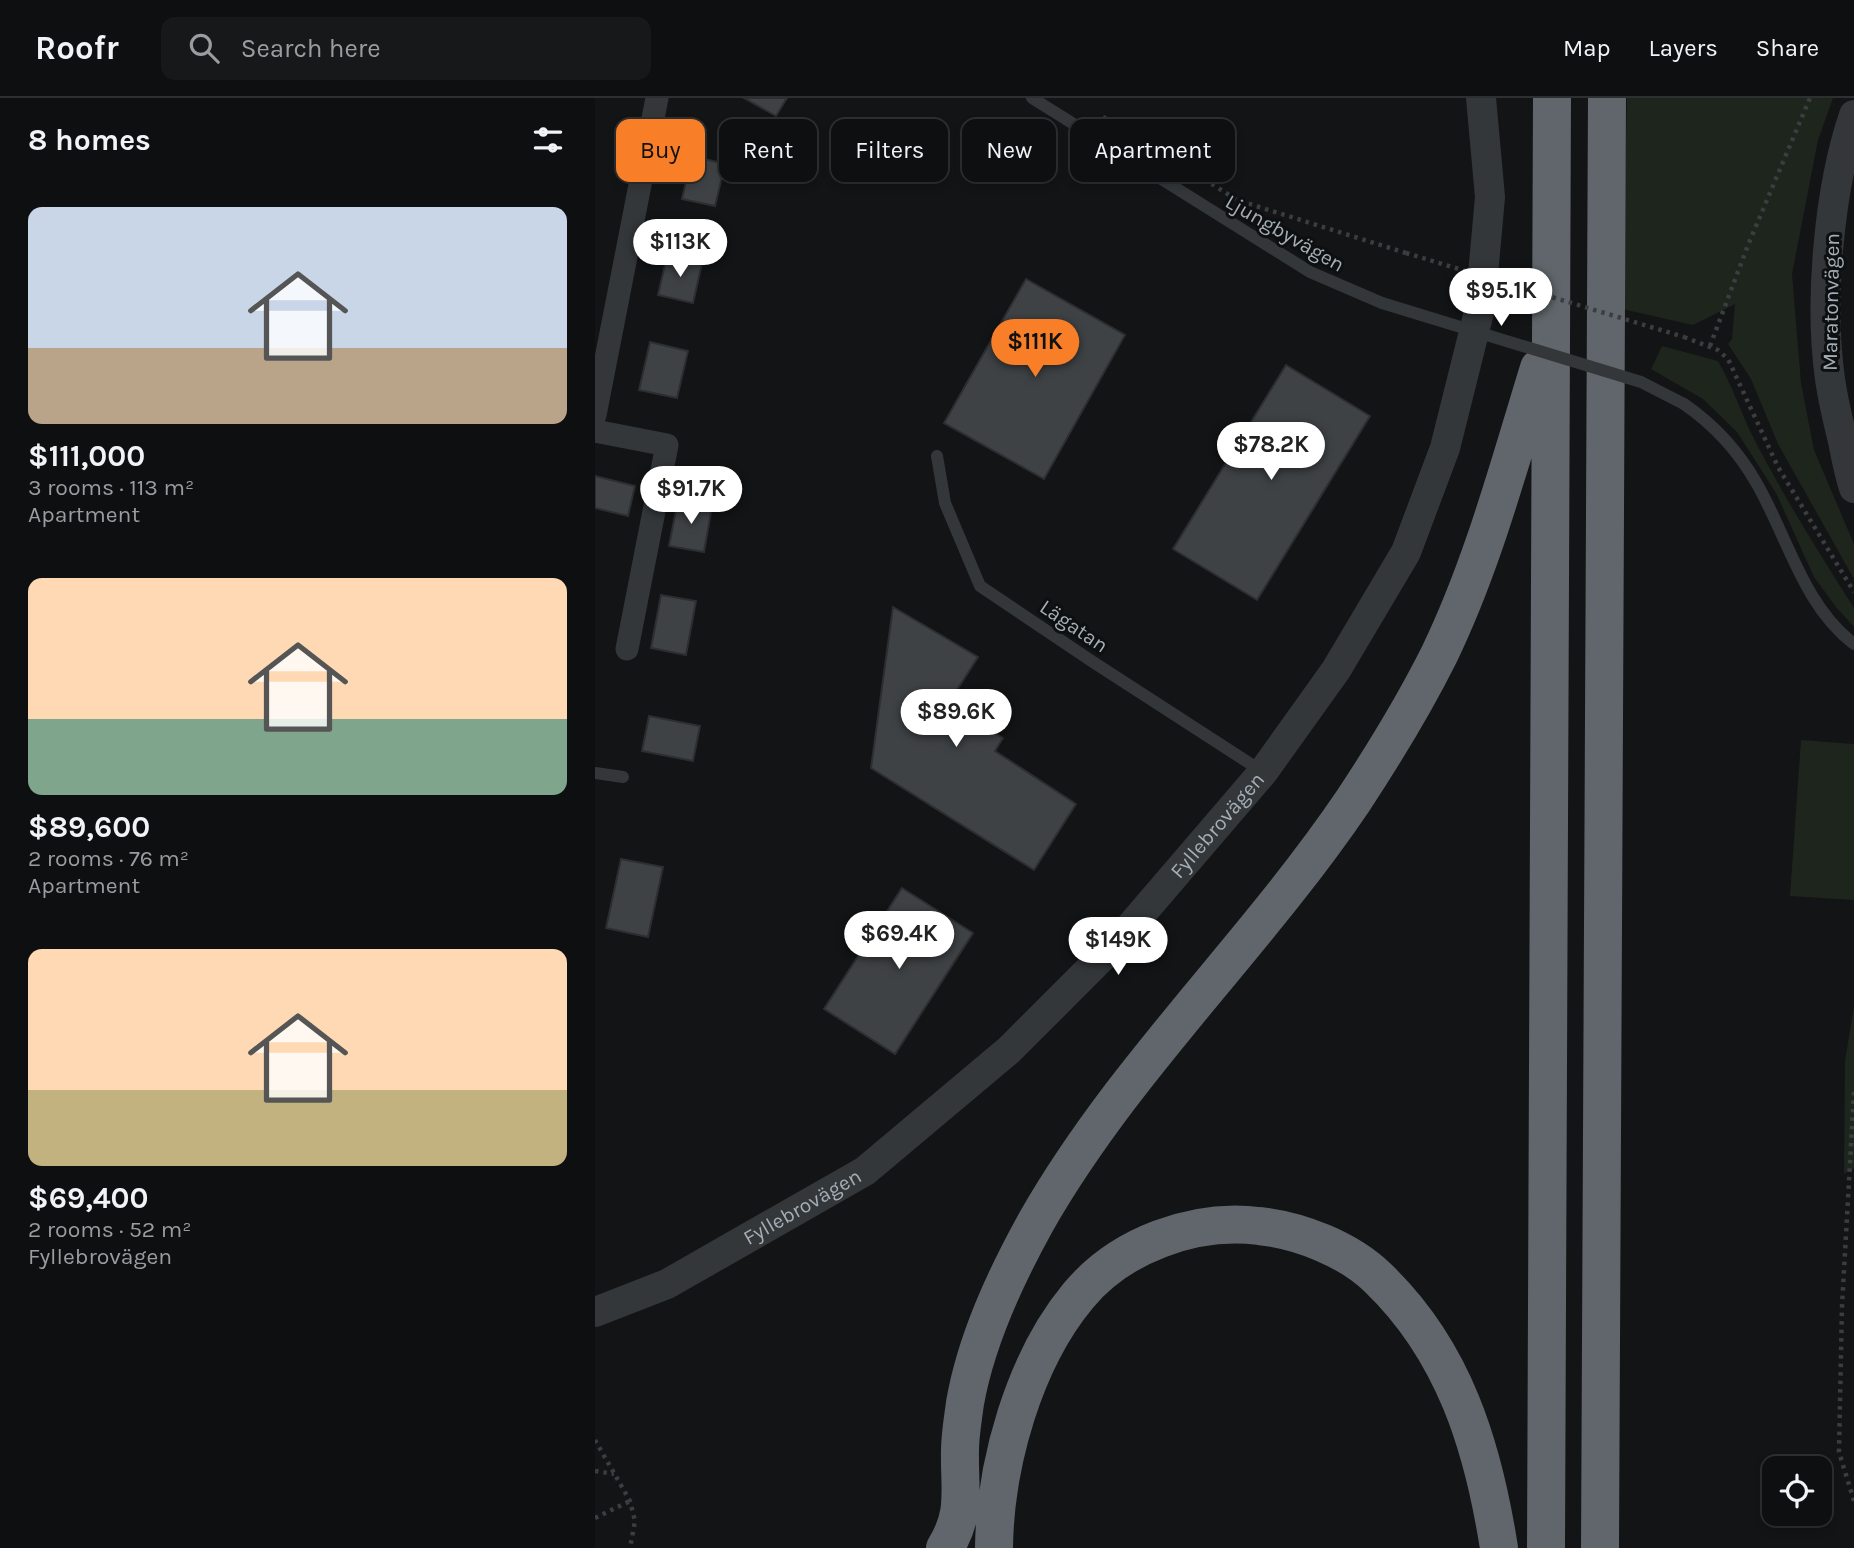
<!DOCTYPE html>
<html lang="en">
<head>
<meta charset="utf-8">
<style>
	body { margin:0; font-family:Karla,sans-serif; background:#171819; color:#f1f3f6; height:100vh; display:flex; flex-direction:column; font-size:26px; white-space:nowrap }
	* { box-sizing:border-box; margin:0 }
	p { font-size:23px; color:#9b9c9f }
	.icon { flex:none; width:38px; height:38px; fill:none; stroke:currentColor; stroke-width:2; stroke-linecap:round; stroke-linejoin:round }
	.map { position:relative; flex:1; overflow:hidden }
	.drawer { display:flex; flex-direction:column; background:#0e0f10; width:595px }
	.drawer>* { flex:none }
	.top-card { position:absolute; left:21px; top:21px; width:665px; height:63px; display:flex; gap:14px }
	.buttons { position:absolute; left:1167px; top:1358px; display:grid; gap:14px }
	.buttons a { display:grid; place-items:center; width:70px; height:70px; border-radius:14px; background:#0e0f10; box-shadow:0 4px 10px #0003,0 0 0 2px #2e2f30; font-size:35px }
	.price { position:absolute; translate:-50% -60px; padding:0 16px; border-radius:24px; background:#fff; color:#222; font-size:23px; line-height:46px; filter:drop-shadow(0 2px 4px #0008) }
	.price::after { content:''; position:absolute; left:50%; top:42px; width:21px; height:16px; margin-left:-10px; background:inherit; clip-path:polygon(0 0,100% 0,50% 100%) }
	.price.current { background:#f87f28; color:#111 }
	ul { padding:0; list-style:none }
	li { display:grid; align-content:center; gap:14px; height:371px; padding:0 28px }
	li span { display:grid; place-items:center; height:217px; border-radius:14px; color:#555 }
	li>.icon { margin-inline-start:auto }
	span .icon { width:126px; height:126px; fill:#fffc; stroke-width:1 }
	li b { font-size:30px }
	h2 { display:flex; justify-content:space-between; align-items:center; height:84px; padding:0 28px; font-size:30px }
	.chip { padding:0 24px; border-radius:14px; background:#0e0f10; box-shadow:0 4px 10px #0003,0 0 0 2px #2e2f30; font-size:24px; line-height:63px }
	.chip.current { background:#f87f28; color:#111 }
	header { display:flex; align-items:center; gap:42px; box-sizing:border-box; height:98px; padding:0 35px; background:#0e0f10; border-bottom:2px solid #2e2f30 }
	header strong { font-size:33px }
	nav { display:flex; gap:38px; margin-inline-start:auto; font-size:24px }
	.search { width:490px; height:63px; background:#171819; display:flex; align-items:center; gap:18px; box-sizing:border-box; padding:0 24px; border-radius:14px; color:#9b9c9f; font-size:26px }
	main { display:flex; flex:1; min-height:0 }
	.map>svg:first-child { display:block }
</style>
</head>
<body>
<header>
<strong>Roofr</strong>
<div class="search"><svg class="icon" aria-label="search" viewBox="0 0 24 24"><circle cx="10" cy="10" r="6"/><path d="M15 15l6 6"/></svg>Search here</div>
<nav><a>Map</a><a>Layers</a><a>Share</a></nav>
</header>
<main>
<section class="drawer">
<h2>8 homes<svg class="icon" aria-label="filters" viewBox="0 0 24 24"><path d="M4 7h16M4 17h16"/><circle cx="9" cy="7" r="2"/><circle cx="15" cy="17" r="2"/></svg></h2>
<ul>
<li><span style="background:linear-gradient(#c9d6e8 65%,#b9a48a 0)"><svg class="icon" aria-label="home" viewBox="0 0 24 24"><path d="M3 11l9-7 9 7M6 9v11h12V9"/></svg></span><div><b>$111,000</b><p>3 rooms · 113 m²</p><p>Apartment</p></div></li>
<li><span style="background:linear-gradient(#ffd9b3 65%,#7fa58c 0)"><svg class="icon" aria-label="home" viewBox="0 0 24 24"><path d="M3 11l9-7 9 7M6 9v11h12V9"/></svg></span><div><b>$89,600</b><p>2 rooms · 76 m²</p><p>Apartment</p></div></li>
<li><span style="background:linear-gradient(#ffd9b3 65%,#c2b280 0)"><svg class="icon" aria-label="home" viewBox="0 0 24 24"><path d="M3 11l9-7 9 7M6 9v11h12V9"/></svg></span><div><b>$69,400</b><p>2 rooms · 52 m²</p><p>Fyllebrovägen</p></div></li>
</ul>
</section>
<div class="map">
<svg width="1259" height="1450" viewBox="0 0 1259 1450">
	<rect width="100%" height="100%" fill="#131415"/>
	<path fill="#1e251d" d="M 1032,0 L 1238,0 L 1223,42 L 1197,176 L 1206,285 L 1219,352 L 1259,446 L 1259,481 L 1183,346 L 1156,281 L 1133,246 L 1137,241 L 1140,206 L 1098,227 L 1027,211 Z
		M 1067,248 L 1123,263 C 1138,289 1146,315 1159,341 C 1189,399 1224,455 1259,510 L 1259,529 L 1241,509 L 1219,479 L 1181,395 L 1142,334 L 1108,301 L 1056,271 Z
		M 1206,642 L 1259,646 L 1259,802 L 1195,798 Z
		M 1259,909 L 1259,1070 L 1249,1076 L 1250,962 Z"/>
	<path fill="#3f4245" stroke="#2d2e31" stroke-width="2" d="M 149,0 L 192,0 L 181,18 Z
		M 97,58 L 130,66 L 120,108 L 87,101 Z
		M 72,158 L 107,165 L 98,205 L 63,197 Z
		M 431,181 L 530,237 L 449,381 L 349,325 Z
		M 55,244 L 93,253 L 82,300 L 44,292 Z
		M 691,267 L 775,318 L 662,502 L 578,451 Z
		M 0,378 L 40,388 L 33,418 L 0,410 Z
		M 83,402 L 117,408 L 109,454 L 74,448 Z
		M 66,497 L 101,503 L 91,557 L 56,550 Z
		M 298,509 L 383,559 L 353,606 L 408,640 L 400,653 L 481,706 L 439,772 L 276,670 Z
		M 54,618 L 105,628 L 98,663 L 47,653 Z
		M 26,761 L 68,769 L 53,839 L 11,830 Z
		M 307,790 L 378,835 L 300,956 L 229,911 Z"/>
	<g fill="none" stroke-linecap="round" stroke-linejoin="round">
		<path stroke="#3a3e41" stroke-width="4.5" stroke-dasharray="3.5 5" stroke-linecap="butt" d="M 508,19 L 535,34 L 642,102 L 811,155
			M 1089,239 L 1123,252 L 1133,261 L 1183,369 L 1259,494
			M 1115,248 L 1153,147 L 1215,0
			M 1259,994 L 1247,1208 L 1244,1354 L 1259,1403
			M 0,1342 L 35,1403 L 40,1423 L 35,1450
			M 0,1373 L 19,1376
			M 0,1420 L 35,1403"/>
		<path stroke="#34373a" stroke-width="12" d="M 437,0 L 715,174 L 787,205
			M 1089,306 C 1118,326 1144,354 1162,386 C 1193,440 1208,507 1259,546
			M 342,358 L 350,405 L 385,488 L 498,564 L 668,674
			M 0,675 L 28,679"/>
		<path stroke="#34373a" stroke-width="23" d="M 0,317 L 62,0
			M 0,333 L 72,347 L 32,551"/>
		<g stroke="#34373a" stroke-width="30">
			<path d="M 1259,17 C 1234,91 1224,203 1235,281 C 1238,302 1243,323 1248,343 C 1251,359 1254,375 1259,390"/>
			<path id="s1" d="M 0,1214 L 72,1186 L 270,1073 L 414,952 L 524,842 L 668,674 L 741,572 L 811,454 L 850,350 L 885,210 L 895,99 L 886,0"/>
		</g>
		<path stroke="#60666b" stroke-width="38" d="M 350,1450 C 372,1415 364,1391 365,1352 C 365,1337 368,1321 370,1305 C 381,1242 410,1180 441,1124 C 528,971 660,848 758,703 C 789,656 819,607 844,557 C 888,466 914,367 944,270
			M 399,1450 C 400,1366 429,1263 483,1198 C 525,1147 599,1120 664,1128 C 704,1132 753,1151 783,1180 C 859,1253 888,1348 904,1450
			M 951,1450 L 957,0
			M 1005,1450 L 1012,0"/>
		<path stroke="#3a3e41" stroke-width="4.5" stroke-dasharray="3.5 5" stroke-linecap="butt" d="M 811,155 L 1089,239"/>
		<path stroke="#34373a" stroke-width="12" d="M 787,205 L 1046,284 L 1089,306"/>
	</g>
	<g text-anchor="middle" stroke-width="6" stroke-linejoin="round" paint-order="stroke">
		<g font-size="21" fill="#a4aeb6" stroke="#0e0f10">
			<text transform="translate(690 135) rotate(30)" y="7">Ljungbyvägen</text>
			<text transform="translate(1236 204) rotate(-89)" y="7">Maratonvägen</text>
			<text transform="translate(479 528) rotate(34)" y="7">Lägatan</text>
			<text dy="7" stroke="none"><textPath href="#s1" startOffset="800">Fyllebrovägen</textPath></text>
			<text dy="7" stroke="none"><textPath href="#s1" startOffset="233">Fyllebrovägen</textPath></text>
		</g>
	</g>
</svg>
<div class="buttons">
<a><svg class="icon" aria-label="locate" viewBox="0 0 24 24"><circle cx="12" cy="12" r="6"/><path d="M12 2v4M12 18v4M2 12h4M18 12h4"/></svg></a>
</div>
<b class="price" style="left:85px;top:181px">$113K</b>
<b class="price" style="left:906px;top:230px">$95.1K</b>
<b class="price current" style="left:440px;top:281px">$111K</b>
<b class="price" style="left:676px;top:384px">$78.2K</b>
<b class="price" style="left:96px;top:428px">$91.7K</b>
<b class="price" style="left:361px;top:651px">$89.6K</b>
<b class="price" style="left:304px;top:873px">$69.4K</b>
<b class="price" style="left:523px;top:879px">$149K</b>
<div class="top-card">
<a class="chip current">Buy</a>
<a class="chip">Rent</a>
<a class="chip">Filters</a>
<a class="chip">New</a>
<a class="chip">Apartment</a>
</div>
</div>
</main>
</body>
</html>
